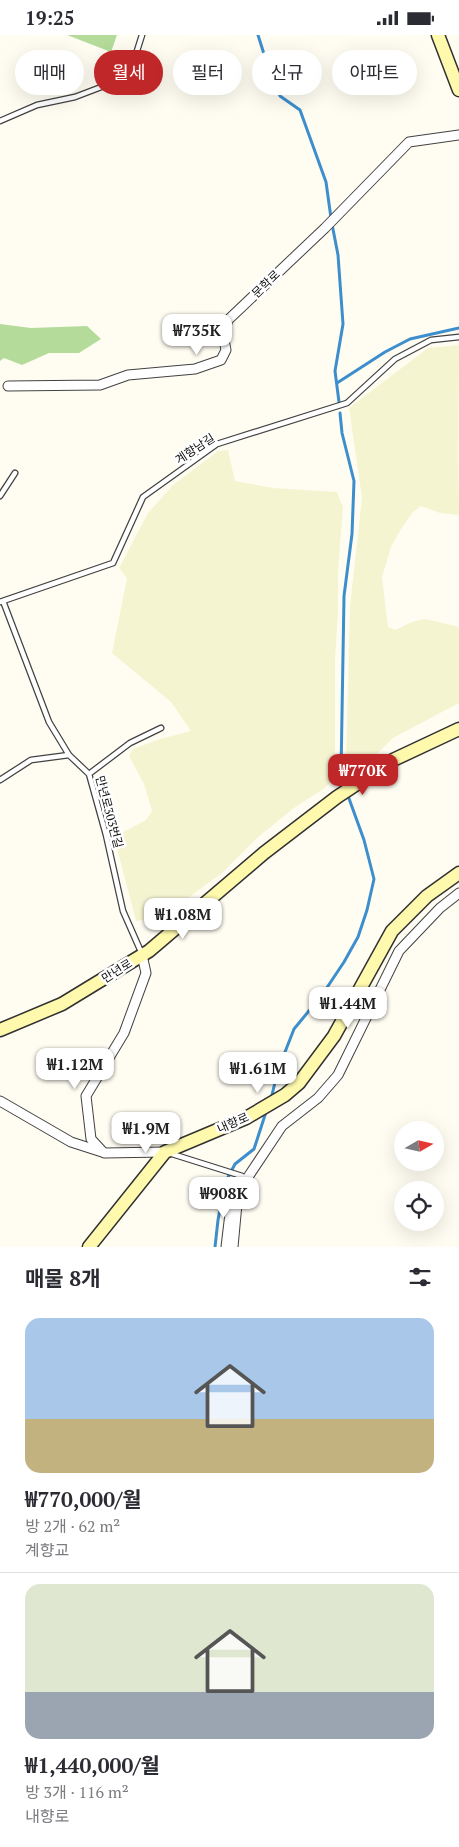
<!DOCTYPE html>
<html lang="ko">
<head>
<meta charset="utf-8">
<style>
	body { margin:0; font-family:"PT Serif","Noto Sans KR",serif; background:#f7f7f7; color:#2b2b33; height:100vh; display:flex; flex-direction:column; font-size:19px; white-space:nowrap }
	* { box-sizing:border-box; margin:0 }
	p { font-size:16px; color:#7c7c81 }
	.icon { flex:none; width:28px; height:28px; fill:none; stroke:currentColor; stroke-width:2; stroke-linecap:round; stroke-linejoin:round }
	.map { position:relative; height:1212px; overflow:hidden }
	.panel { display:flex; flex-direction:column; background:#fff; flex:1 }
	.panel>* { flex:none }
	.hud { position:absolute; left:15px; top:15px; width:430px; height:45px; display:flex; gap:10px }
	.needle { width:32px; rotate:81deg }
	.buttons { position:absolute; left:394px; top:1086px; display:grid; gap:10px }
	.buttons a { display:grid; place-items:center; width:50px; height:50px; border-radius:50%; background:#fff; box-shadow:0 5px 20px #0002; font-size:25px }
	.price { position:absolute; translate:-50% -42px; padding:0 11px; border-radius:10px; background:#fff; color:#222; font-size:16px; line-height:32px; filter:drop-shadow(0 1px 2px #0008) }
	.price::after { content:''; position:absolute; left:50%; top:30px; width:15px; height:11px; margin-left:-8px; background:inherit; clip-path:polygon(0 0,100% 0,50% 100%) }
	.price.selected { background:#c02728; color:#fff }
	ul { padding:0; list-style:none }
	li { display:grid; align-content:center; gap:10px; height:265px; padding:0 25px }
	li+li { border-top:1px solid #e1e1e2 }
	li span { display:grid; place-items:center; height:155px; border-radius:15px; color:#555 }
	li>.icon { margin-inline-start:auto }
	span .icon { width:90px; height:90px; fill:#fffc; stroke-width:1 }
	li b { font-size:21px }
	h2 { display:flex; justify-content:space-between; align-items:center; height:60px; padding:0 25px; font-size:21px }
	.pill { padding:0 18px; border-radius:22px; background:#fff; box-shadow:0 5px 20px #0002; font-size:18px; line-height:45px }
	.pill.selected { background:#c02728; color:#fff }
	.status { display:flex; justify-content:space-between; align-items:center; height:35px; padding:0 25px; background:#fff; direction:ltr }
	.status svg { height:14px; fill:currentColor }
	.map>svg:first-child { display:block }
</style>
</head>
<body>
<div class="status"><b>19:25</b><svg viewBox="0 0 49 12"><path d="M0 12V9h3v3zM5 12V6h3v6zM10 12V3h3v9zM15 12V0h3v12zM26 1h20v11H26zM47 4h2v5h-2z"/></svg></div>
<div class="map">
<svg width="459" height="1212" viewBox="0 0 459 1212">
	<rect width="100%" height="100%" fill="#fffdf2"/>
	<path fill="#f5f4d1" d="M 459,310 L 458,419 L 459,480 L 440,478 L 421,471 L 413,477 L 401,494 L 391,512 L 382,542 L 388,592 L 395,595 L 412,587 L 425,584 L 456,591 L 459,593 L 459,668 L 393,703 L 369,727 L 346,729 L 350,571 L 362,463 L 349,373 L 428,313 Z
		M 228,415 L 235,446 L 273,453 L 337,457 L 343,472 L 338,536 L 338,578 L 335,624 L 335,742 L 325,753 L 294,773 L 257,803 L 222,838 L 192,860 L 159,883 L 136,886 L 114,802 L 146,785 L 152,776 L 144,749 L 129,721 L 133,714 L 160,704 L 191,696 L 171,667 L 112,618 L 127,543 L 119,533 L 148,478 L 173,450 L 218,416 Z"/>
	<path fill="#b4db9a" d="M 67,0 L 117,0 L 111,17 Z
		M 0,289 L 31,293 L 87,291 L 101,304 L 79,318 L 49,318 L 22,330 L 4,323 L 0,326 Z"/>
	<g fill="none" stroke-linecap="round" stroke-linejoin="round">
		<path stroke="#3d8ecd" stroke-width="3" d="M 258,0 L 269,35 L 280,61 L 300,75 L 326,147 L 331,183
			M 332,189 L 338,220 L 343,289 L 335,336 L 339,367
			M 337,348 L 385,317 L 410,304 L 459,293
			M 340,378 L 342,398 L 354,446 L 352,499 L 344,561 L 341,738 L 345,752
			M 271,1064 L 278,1035 L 294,994 L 322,960 L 344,927 L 358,902 L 367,875 L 374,844 L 364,805 L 347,758
			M 215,1212 L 218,1185 L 225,1148 L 235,1129 L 254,1114 L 266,1077"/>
		<defs>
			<path id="lane" d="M 0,86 L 37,70 L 75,62 L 125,43 L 130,38 L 142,0
				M 0,461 L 15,438
				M 3,566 L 49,687 L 69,720 L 89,739 L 106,800 L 123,876 L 142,919
				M 0,567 L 113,528 L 143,462 L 217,409 L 347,368 L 395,324 L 431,305 L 459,302
				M 89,739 L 130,708 L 161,693
				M 0,745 L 31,725 L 69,720
				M 169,1118 L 242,1141"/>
			<path id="street" d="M 8,351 L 100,350 L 128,340 L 195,334 L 221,325 L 226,315 L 223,300 L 228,285 L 325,193 L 409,107 L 459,100
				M 142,920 L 146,938 L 124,998 L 86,1061 L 91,1104 L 104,1118 L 165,1117
				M 0,1066 L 71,1107 L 102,1117
				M 226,1212 L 231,1170 L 248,1142 L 282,1091 L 318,1063 L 338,1040 L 399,916 L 440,873 L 459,858
				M 233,1212 L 238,1158"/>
			<path id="secondary" d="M 438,0 L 459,55
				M 0,995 L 62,969 L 149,916 L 264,818 L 337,762 L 393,725 L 459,694
				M 89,1212 L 165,1117 L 246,1083 L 285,1060 L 299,1048 L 334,1001 L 392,896 L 427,861 L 459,838"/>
		</defs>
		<use href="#lane" stroke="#424242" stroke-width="7"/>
		<use href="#street" stroke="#424242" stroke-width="11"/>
		<use href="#secondary" stroke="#313131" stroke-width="15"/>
		<use href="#lane" stroke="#fff" stroke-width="4.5"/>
		<use href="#street" stroke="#fff" stroke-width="9"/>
		<use href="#secondary" stroke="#fef9ad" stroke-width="12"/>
	</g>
	<g text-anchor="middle" stroke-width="5" stroke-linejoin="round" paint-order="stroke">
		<g font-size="12" fill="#0f0f0f" stroke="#fff">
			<text transform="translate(266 249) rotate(-44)" y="4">문학로</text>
			<text transform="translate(195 414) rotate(-33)" y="4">계향남길</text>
			<text transform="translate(109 777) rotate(75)" y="4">만년로303번길</text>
			<text transform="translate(117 936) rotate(-32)" y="4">만년로</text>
			<text transform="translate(233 1088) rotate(-24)" y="4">내향로</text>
		</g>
	</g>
</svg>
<div class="buttons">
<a><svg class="needle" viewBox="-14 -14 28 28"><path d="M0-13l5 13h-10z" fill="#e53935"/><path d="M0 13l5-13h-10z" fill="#7c7c81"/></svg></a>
<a><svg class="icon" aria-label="locate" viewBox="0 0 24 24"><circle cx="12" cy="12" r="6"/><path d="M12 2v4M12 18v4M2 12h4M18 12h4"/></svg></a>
</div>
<b class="price" style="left:197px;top:321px">₩735K</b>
<b class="price selected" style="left:363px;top:761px">₩770K</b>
<b class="price" style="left:183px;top:905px">₩1.08M</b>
<b class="price" style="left:348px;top:994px">₩1.44M</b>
<b class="price" style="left:75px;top:1055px">₩1.12M</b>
<b class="price" style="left:258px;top:1059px">₩1.61M</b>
<b class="price" style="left:146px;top:1119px">₩1.9M</b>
<b class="price" style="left:224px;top:1184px">₩908K</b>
<div class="hud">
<a class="pill">매매</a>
<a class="pill selected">월세</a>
<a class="pill">필터</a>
<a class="pill">신규</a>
<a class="pill">아파트</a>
</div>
</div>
<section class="panel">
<h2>매물 8개<svg class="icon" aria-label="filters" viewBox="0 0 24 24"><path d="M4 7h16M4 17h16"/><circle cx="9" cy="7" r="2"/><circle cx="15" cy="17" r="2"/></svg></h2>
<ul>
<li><span style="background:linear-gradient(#a9c7e8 65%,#c2b280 0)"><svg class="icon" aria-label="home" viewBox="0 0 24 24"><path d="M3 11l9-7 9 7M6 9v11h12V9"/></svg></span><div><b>₩770,000/월</b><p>방 2개 · 62 m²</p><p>계향교</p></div></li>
<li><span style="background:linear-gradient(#dfe7d0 70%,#9aa5b1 0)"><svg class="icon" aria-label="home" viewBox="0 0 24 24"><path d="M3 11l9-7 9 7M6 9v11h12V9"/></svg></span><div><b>₩1,440,000/월</b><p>방 3개 · 116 m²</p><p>내향로</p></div></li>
</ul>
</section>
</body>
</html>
